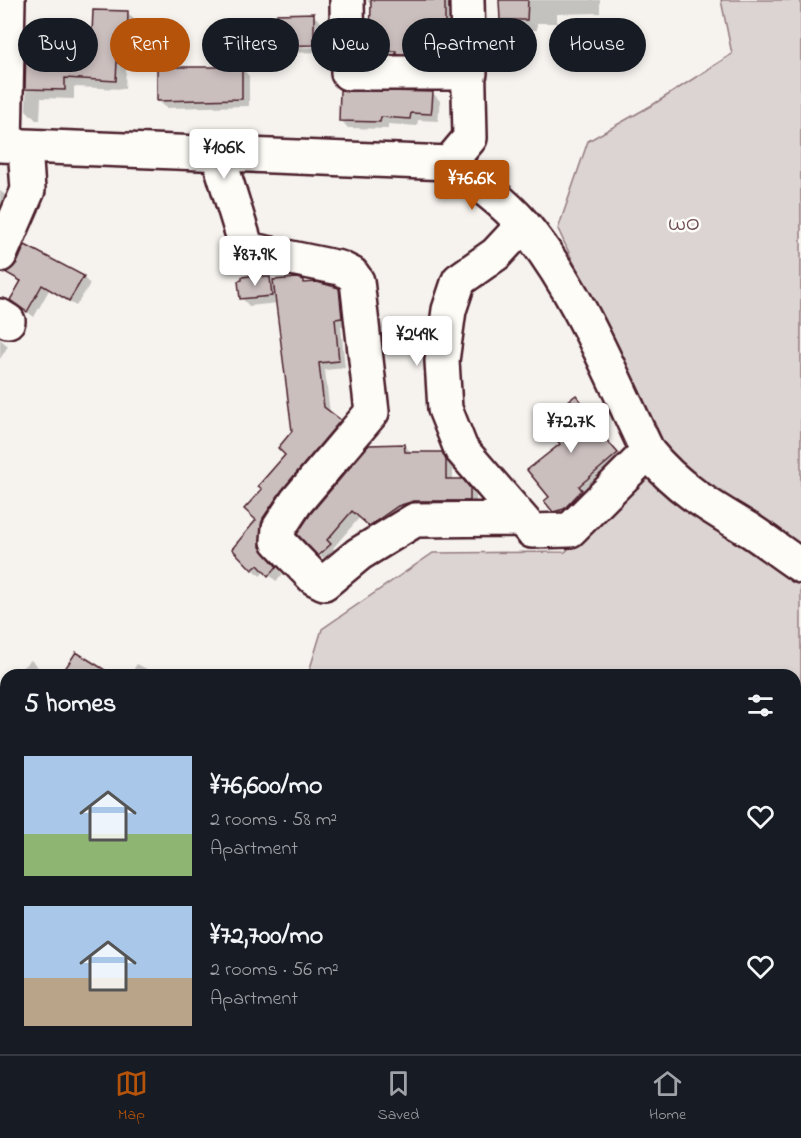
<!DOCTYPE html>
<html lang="en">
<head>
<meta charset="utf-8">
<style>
	body { margin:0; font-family:"Indie Flower",sans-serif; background:#242831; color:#f1f3f6; height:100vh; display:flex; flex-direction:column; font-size:22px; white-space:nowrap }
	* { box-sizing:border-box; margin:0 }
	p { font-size:20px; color:#9ea1a6 }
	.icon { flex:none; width:33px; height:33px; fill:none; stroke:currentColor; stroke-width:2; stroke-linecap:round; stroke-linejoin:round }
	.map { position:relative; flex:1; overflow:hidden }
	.details { position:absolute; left:0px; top:669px; width:801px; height:386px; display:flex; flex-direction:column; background:#171b24; border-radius:18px 18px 0 0; box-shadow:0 3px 9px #0003 }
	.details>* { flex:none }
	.top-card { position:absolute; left:18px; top:18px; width:765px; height:54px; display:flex; gap:12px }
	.price { position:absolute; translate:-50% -51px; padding:0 14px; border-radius:6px; background:#fff; color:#222; font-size:20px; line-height:39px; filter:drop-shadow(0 2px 3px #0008) }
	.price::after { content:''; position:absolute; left:50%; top:36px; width:18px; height:14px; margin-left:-9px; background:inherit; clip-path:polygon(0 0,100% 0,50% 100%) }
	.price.selected { background:#b45309; color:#fff }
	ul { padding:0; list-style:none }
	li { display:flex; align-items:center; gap:18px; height:150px; padding:0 24px }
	li span { display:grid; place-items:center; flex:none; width:168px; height:120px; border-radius:0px; color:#555 }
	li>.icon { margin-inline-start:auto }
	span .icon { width:72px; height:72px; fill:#fffc; stroke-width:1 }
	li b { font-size:26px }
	h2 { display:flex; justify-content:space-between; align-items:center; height:72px; padding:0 24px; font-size:26px }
	.tag { padding:0 21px; border-radius:27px; background:#171b24; box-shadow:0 3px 9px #0003; font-size:21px; line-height:54px }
	.tag.selected { background:#b45309; color:#fff }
	.tab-bar { display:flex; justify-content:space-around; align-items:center; height:84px; border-top:2px solid #363941; background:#171b24; font-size:16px; color:#9ea1a6 }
	.tab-bar a { display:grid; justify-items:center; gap:3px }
	.tab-bar .selected { color:#b45309 }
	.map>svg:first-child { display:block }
</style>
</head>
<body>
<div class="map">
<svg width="801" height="1054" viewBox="0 0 801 1054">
	<rect width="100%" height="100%" fill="#f6f3ef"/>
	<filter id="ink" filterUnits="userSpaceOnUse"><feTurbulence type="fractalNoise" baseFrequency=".0167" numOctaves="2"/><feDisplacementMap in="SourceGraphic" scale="12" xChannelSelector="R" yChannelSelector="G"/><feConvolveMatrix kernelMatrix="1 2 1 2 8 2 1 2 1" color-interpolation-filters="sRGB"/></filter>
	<g filter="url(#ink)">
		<path fill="#dcd4d2" stroke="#937a7e" stroke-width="1.5" d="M 721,0 L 801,0 L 801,706 L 795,709 L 795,675 L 308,675 L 322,629 L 433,553 L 565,552 L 636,485 L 666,448 L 617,356 L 558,229 L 588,141 L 654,104 L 732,54 Z
			M 0,804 L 6,804 L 6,1048 L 795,1048 L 795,914 L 800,907 L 801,1054 L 0,1054 Z"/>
		<path fill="#0003" d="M 367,0 L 452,0 L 456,60 L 379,58 L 372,50 L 372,7 Z
			M 501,0 L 600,0 L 600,13 L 557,14 L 557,23 L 537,23 L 537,30 L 511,30 L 501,20 Z
			M 128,13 L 137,22 L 136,70 L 126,69 L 125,89 L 74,87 L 74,99 L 41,98 L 40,120 L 36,120 L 26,110 L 27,45 L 69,46 Z
			M 313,15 L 321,22 L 321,44 L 284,44 L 284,47 L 321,47 L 321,52 L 286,53 L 279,45 Z
			M 242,68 L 249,76 L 249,106 L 166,108 L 158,100 Z
			M 433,93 L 440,101 L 438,121 L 418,120 L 417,126 L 388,124 L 388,129 L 348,128 L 341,120 Z
			M 0,191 L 12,200 L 0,228 Z
			M 26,247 L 83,277 L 90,284 L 76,306 L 49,290 L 34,317 L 12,300 L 21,283 L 8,273 L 18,264 Z
			M 263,276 L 275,284 L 303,281 L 307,285 L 338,290 L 346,297 L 349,325 L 341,326 L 345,368 L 325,370 L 330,414 L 347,428 L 270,526 L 267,555 L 283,575 L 276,581 L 265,571 L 260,576 L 234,549 L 257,520 L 287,455 L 293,432 L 278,303 L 249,306 L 242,298 Z
			M 0,339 L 8,346 L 0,359 Z
			M 576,397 L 601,427 L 597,430 L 623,461 L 561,518 L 554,511 L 551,497 Z
			M 404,445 L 412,453 L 441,453 L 453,468 L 453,481 L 470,488 L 476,496 L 476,507 L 377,532 L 360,517 L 333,548 L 337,552 L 327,562 L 299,534 Z
			M 31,660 L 46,675 L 6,675 L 6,718 L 0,710 L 0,678 L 14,667 L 18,671 Z
			M 137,664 L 158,675 L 130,675 Z
			M 798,727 L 801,727 L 801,789 L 798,786 Z"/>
		<path fill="#cbbfbe" stroke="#4a1f2b" stroke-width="1.5" d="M 371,0 L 445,0 L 445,30 L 449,30 L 449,53 L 396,54 L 396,51 L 370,51 Z
			M 499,0 L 528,0 L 527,20 L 500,20 Z
			M 93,10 L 128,11 L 127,61 L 117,61 L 116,81 L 65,78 L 65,90 L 25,89 L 26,43 L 68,45 L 69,32 L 92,33 Z
			M 314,13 L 314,45 L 277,46 L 277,14 Z
			M 157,67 L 242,67 L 242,99 L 157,101 Z
			M 340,90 L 433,92 L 432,107 L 431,114 L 411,113 L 410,119 L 381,117 L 380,122 L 339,121 Z
			M 25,245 L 84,276 L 69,301 L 42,285 L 27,312 L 10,300 L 21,281 L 5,272 L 17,263 Z
			M 263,274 L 264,277 L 270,277 L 272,296 L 240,299 L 238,281 L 242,280 L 242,277 Z
			M 297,278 L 304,280 L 304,283 L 317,282 L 339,288 L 342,318 L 335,319 L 339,361 L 319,363 L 324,407 L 341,420 L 282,490 L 263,518 L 260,547 L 277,567 L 268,576 L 258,565 L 252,570 L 232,549 L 256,520 L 244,509 L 262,489 L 258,486 L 285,455 L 278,448 L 292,431 L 273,280 Z
			M 576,395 L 595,419 L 591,422 L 618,453 L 579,486 L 582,490 L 564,509 L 553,512 L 544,501 L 549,497 L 527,470 L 560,444 L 542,421 Z
			M 404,444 L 405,452 L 442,452 L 446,460 L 446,479 L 463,479 L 470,488 L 470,501 L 414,501 L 398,506 L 369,526 L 352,511 L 327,540 L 331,544 L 318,556 L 297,534 L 311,513 L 369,445 Z
			M 76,652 L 113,675 L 61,675 Z"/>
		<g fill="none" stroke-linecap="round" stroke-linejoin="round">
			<defs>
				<path id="minor" d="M 347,0 L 348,73 L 470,73
					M 0,145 L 449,163 C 476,182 502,200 523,224 C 578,290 611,375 648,452 C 677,488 712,508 751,531 C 768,542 784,555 801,566
					M 5,145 L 8,0
					M 218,155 L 247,249 L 340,268 L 352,274 L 357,281 L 372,412 L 296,502 L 279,528 L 278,541 L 314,578 L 324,583 L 359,554 L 415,520 L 519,519
					M 449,163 L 470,138 L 467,0
					M 523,225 L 496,254 L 459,280 L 449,310 L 442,361 L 445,409 L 461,449 L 532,531 L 570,530 L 648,452
					M 0,255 L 28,190 L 25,147
					M 0,316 L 8,321
					M 0,746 L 6,742
					M 795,808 L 801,806"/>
			</defs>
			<use href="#minor" stroke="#4a1f2b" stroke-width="38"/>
			<use href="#minor" stroke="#fdfcf7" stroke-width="33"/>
		</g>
	</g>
	<g text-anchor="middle" stroke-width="5" stroke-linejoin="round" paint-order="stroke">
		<g font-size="27" fill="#6e4c55" stroke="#fdfcf7">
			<text x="684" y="230">wo</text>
		</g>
	</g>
</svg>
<b class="price" style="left:224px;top:180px">¥106K</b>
<b class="price selected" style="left:472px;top:211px">¥76.6K</b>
<b class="price" style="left:255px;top:287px">¥87.9K</b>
<b class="price" style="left:417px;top:367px">¥249K</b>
<b class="price" style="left:571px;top:454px">¥72.7K</b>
<div class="top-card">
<a class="tag">Buy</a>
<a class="tag selected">Rent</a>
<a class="tag">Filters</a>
<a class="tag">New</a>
<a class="tag">Apartment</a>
<a class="tag">House</a>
</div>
<section class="details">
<h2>5 homes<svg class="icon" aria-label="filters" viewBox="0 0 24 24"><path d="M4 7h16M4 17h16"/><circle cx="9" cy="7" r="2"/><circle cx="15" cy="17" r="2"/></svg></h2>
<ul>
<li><span style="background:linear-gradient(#a9c7e8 65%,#8fb573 0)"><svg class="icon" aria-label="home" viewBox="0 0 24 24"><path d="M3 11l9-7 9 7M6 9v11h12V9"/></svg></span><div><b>¥76,600/mo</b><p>2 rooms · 58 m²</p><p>Apartment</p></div><svg class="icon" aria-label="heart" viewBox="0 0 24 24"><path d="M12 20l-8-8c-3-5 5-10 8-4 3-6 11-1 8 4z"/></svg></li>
<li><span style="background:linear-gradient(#a9c7e8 60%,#b9a48a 0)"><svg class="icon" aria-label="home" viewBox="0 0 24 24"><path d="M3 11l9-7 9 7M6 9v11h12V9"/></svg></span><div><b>¥72,700/mo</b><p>2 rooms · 56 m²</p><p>Apartment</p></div><svg class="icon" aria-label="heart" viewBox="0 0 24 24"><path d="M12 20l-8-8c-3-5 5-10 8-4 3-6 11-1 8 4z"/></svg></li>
</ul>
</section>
</div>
<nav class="tab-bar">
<a class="selected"><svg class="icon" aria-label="map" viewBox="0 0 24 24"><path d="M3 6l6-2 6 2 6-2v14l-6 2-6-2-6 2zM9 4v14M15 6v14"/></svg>Map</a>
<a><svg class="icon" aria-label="saved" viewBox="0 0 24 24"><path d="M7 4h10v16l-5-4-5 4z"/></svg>Saved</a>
<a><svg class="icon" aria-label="home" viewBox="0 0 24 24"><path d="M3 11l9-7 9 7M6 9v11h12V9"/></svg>Home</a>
</nav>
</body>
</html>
